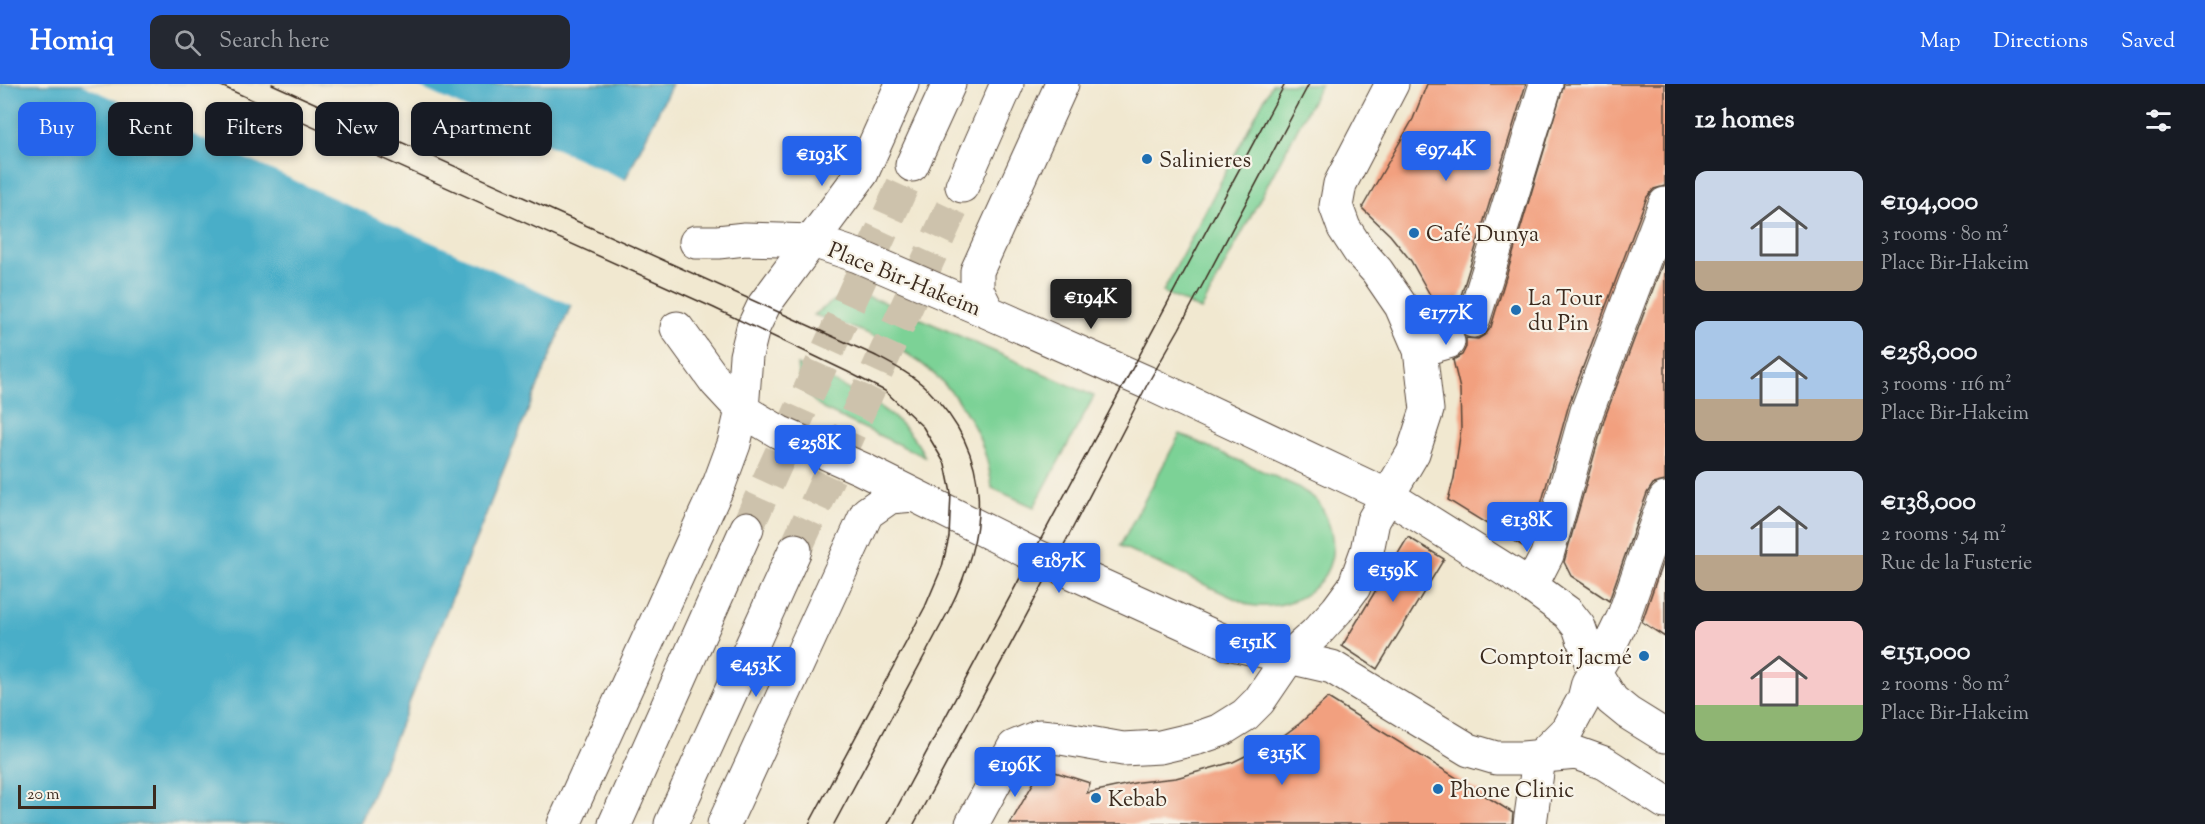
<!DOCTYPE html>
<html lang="en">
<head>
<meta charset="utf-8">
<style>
	body { margin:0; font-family:"Sorts Mill Goudy",serif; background:#242831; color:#f1f3f6; height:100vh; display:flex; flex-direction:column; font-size:22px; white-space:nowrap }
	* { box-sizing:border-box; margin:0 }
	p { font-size:20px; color:#9ea1a6 }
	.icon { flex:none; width:33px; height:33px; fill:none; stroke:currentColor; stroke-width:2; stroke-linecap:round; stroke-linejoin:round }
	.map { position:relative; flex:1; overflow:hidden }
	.panel { display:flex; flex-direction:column; background:#171b24; width:540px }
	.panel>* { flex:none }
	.top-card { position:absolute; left:18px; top:18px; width:570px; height:54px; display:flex; gap:12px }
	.scale { position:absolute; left:18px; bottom:15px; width:138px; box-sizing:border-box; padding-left:6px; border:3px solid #3b2a1e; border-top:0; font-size:16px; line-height:21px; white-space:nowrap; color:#3b2a1e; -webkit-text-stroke:4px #f7f3e8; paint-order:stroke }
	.price { position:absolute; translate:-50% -51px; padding:0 14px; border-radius:6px; background:#2563eb; color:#fff; font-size:20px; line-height:39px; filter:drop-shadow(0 2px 3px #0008) }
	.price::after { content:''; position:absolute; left:50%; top:36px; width:18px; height:14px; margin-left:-9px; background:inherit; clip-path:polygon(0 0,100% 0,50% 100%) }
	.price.on { background:#222; color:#fff }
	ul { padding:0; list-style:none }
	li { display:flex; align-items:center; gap:18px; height:150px; padding:0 30px }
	li span { display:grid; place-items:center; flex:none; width:168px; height:120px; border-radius:12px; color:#555 }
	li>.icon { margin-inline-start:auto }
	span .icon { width:72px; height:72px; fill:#fffc; stroke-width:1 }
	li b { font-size:26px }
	h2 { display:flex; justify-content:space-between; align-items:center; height:72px; padding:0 30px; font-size:26px }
	.tag { padding:0 21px; border-radius:12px; background:#171b24; box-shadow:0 3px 9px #0003; font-size:21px; line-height:54px }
	.tag.on { background:#2563eb; color:#fff }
	header { display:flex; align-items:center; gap:36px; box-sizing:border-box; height:84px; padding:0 30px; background:#2563eb; color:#fff }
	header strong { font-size:28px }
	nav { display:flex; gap:33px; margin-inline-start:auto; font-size:21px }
	.search { width:420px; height:54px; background:#242831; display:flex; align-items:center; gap:15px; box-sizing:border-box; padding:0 21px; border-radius:12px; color:#9ea1a6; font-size:22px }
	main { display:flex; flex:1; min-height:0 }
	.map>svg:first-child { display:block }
</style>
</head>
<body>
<header>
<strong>Homiq</strong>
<div class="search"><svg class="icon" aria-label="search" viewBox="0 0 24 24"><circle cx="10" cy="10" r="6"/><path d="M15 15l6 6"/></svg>Search here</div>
<nav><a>Map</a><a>Directions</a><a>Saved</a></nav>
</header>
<main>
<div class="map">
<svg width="1665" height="740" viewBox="0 0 1665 740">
	<rect width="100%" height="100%" fill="#f7f3e8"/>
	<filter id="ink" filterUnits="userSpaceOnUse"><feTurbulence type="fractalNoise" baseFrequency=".0167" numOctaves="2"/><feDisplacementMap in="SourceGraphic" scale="12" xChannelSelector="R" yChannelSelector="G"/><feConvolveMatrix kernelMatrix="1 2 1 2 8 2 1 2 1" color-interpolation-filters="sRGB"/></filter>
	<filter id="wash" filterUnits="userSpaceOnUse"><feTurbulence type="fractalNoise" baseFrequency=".008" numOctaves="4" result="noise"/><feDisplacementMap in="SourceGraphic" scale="24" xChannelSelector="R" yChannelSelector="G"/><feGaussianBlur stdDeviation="1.35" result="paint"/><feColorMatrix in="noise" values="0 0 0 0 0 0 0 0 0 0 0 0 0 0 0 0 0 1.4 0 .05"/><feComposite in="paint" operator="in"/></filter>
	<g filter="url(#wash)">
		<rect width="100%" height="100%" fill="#f1e8d0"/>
		<path fill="#7cd296" stroke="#5c7e5a" stroke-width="1.5" d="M 1272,0 L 1321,0 L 1201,226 L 1163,208 Z
			M 854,212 L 867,213 L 881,217 L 1094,312 L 1034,423 L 992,404 C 986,347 953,297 903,267 C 876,250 844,241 814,231 L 832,218 Z
			M 797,281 C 843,303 902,323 925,373 L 823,325 C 809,314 798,300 797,281 Z
			M 1180,350 L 1298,403 C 1303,407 1309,410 1314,414 C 1321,420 1325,429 1328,438 C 1348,491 1300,530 1249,521 L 1120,462 Z"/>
		<path fill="#49aec8" stroke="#426c73" stroke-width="1.5" d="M 0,0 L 672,0 L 625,96 L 571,221 L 360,740 L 0,740 Z"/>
		<path fill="#f1e8d0" d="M 81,0 L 412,0 L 628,97 L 573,222 Z"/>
		<g id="blocks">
			<path fill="#f2a07f" d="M 1427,0 L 1526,0 L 1455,231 L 1455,241 L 1442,240 L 1434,218 L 1411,177 L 1390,151 L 1362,124 L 1413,35 Z
				M 1564,0 L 1665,0 L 1665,102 L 1654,105 L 1647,113 L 1569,320 L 1530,460 L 1526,464 L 1448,416 L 1454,394 L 1461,345 L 1460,305 L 1453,276 L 1462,271 L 1466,263 L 1466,254 L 1478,255 L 1486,250 L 1491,243 Z
				M 1665,173 L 1665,397 L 1653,400 L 1647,409 L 1609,517 L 1571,492 L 1564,478 L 1605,333 Z
				M 1408,453 L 1444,475 L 1377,585 L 1342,562 Z
				M 1665,471 L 1665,553 L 1642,538 Z
				M 1328,614 L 1513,729 L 1512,740 L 1010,740 L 1042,684 L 1090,699 L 1087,709 L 1139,698 L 1176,694 L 1233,678 L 1276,657 L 1299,640 Z"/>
		</g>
	</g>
	<g filter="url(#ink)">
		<use href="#blocks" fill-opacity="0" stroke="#564639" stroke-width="1.5"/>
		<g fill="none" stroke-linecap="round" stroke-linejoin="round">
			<path stroke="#cdc2ac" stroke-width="33" stroke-dasharray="33 16" stroke-linecap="butt" d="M 747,444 L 912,81
				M 795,466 L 962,102"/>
			<defs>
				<path id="minor" d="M 696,158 L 718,158 L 745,155 L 813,157
					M 1473,237 L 1546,0
					M 677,244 L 716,298 L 742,326
					M 1420,266 L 1448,258
					M 1531,502 L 1547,471 L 1587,327 L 1665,120
					M 972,740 L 1014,663 L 1040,652 L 1061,654 L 1123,665 L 1160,663 L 1198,654 L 1221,646 L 1245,631 L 1259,617 L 1289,573 L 1316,549 L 1337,526 L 1354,503 L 1367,467 L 1373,437 L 1413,369 L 1427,326 L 1420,266 L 1401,222 L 1377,187 L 1359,167 L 1344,144 L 1336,122 L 1340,100 L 1392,0
					M 1530,740 L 1539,674 L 1567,646 L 1584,615 L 1588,599 L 1607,567 L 1623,534 L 1665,415"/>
				<path id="major" d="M 912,81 L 949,0
					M 962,102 L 1007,0
					M 813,157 L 858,172 L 988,228 L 1148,299 L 1388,412 L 1531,502 L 1568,529 L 1579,543 L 1594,587 L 1612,616 L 1628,629 L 1665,652
					M 988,228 L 977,206 L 977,187 L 1062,0
					M 742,326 L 779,348 L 862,385 L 1034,471 L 1228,559 L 1332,583 L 1469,666 L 1496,674 L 1523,674 L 1576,669 L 1604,679 L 1665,718
					M 564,740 L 720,398 L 734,360 L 742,326 L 746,272 L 753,244 L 764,221 L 862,89 L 902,0
					M 615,740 L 747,444
					M 671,740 L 795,466
					M 724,740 L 867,429 L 890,413 L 914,411"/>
			</defs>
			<use href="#minor" stroke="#564639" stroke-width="35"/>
			<use href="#major" stroke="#564639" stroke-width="35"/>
			<use href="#minor" stroke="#fff" stroke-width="33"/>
			<use href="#major" stroke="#fff" stroke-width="33"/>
			<path stroke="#3b2a1e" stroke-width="1.5" d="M 217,0 L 714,224 L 848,288 L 885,307 L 923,343 L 945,380 L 951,409 L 949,453 L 942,483 L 925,523 L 809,740
				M 272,0 L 874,271 C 893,281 913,291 928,306 C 995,373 988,448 949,526 L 834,740
				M 888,740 L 1285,0
				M 914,740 L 1054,480 L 1148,299 L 1179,245 L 1309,0"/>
		</g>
	</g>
	<g fill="#1f6fb2" stroke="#f7f3e8" stroke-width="2">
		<circle cx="1147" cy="75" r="6"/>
		<circle cx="1414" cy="149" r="6"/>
		<circle cx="1516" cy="226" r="6"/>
		<circle cx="1644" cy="572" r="6"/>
		<circle cx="1438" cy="705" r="6"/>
		<circle cx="1096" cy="714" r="6"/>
	</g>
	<g text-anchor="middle" stroke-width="4.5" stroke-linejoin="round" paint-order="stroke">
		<g font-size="22" fill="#3b2a1e" stroke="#f7f3e8" text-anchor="start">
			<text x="1159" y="83">Salinieres</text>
			<text x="1426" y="157">Café Dunya</text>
			<text x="1528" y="221">La Tour<tspan x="1528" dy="25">du Pin</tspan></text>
			<text x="1632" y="580" text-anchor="end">Comptoir Jacmé</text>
			<text x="1450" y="713">Phone Clinic</text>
			<text x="1108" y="722">Kebab</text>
		</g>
		<g font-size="22" fill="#3b2a1e" stroke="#f7f3e8">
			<text transform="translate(905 194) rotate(22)" y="8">Place Bir-Hakeim</text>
		</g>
	</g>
</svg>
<div class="scale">20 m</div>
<b class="price" style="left:1446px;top:98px">€97.4K</b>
<b class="price" style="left:822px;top:103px">€193K</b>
<b class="price on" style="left:1091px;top:246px">€194K</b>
<b class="price" style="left:1446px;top:262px">€177K</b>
<b class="price" style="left:815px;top:392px">€258K</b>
<b class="price" style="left:1527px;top:469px">€138K</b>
<b class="price" style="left:1059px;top:510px">€187K</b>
<b class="price" style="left:1393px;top:519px">€159K</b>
<b class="price" style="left:1253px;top:591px">€151K</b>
<b class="price" style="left:756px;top:614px">€453K</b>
<b class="price" style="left:1282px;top:702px">€315K</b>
<b class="price" style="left:1015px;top:714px">€196K</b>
<div class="top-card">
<a class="tag on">Buy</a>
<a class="tag">Rent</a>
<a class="tag">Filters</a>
<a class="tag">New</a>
<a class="tag">Apartment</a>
</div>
</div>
<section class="panel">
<h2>12 homes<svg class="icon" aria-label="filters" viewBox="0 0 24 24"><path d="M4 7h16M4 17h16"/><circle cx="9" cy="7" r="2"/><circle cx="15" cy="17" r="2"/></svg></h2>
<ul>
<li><span style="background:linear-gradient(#c9d6e8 75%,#b9a48a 0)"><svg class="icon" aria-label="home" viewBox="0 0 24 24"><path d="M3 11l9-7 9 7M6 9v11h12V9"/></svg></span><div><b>€194,000</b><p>3 rooms · 80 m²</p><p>Place Bir-Hakeim</p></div></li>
<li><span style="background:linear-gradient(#a9c7e8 65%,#b9a48a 0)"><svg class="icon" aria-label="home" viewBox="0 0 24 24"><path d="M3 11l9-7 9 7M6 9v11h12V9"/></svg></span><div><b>€258,000</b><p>3 rooms · 116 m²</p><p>Place Bir-Hakeim</p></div></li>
<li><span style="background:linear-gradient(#c9d6e8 70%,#b9a48a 0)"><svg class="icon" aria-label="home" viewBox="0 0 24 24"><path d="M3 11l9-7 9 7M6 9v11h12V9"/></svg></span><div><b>€138,000</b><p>2 rooms · 54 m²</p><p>Rue de la Fusterie</p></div></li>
<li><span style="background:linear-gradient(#f6c9c9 70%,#8fb573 0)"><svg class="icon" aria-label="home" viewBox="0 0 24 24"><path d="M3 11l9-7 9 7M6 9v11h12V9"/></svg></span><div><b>€151,000</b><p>2 rooms · 80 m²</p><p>Place Bir-Hakeim</p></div></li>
</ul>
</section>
</main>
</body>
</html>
